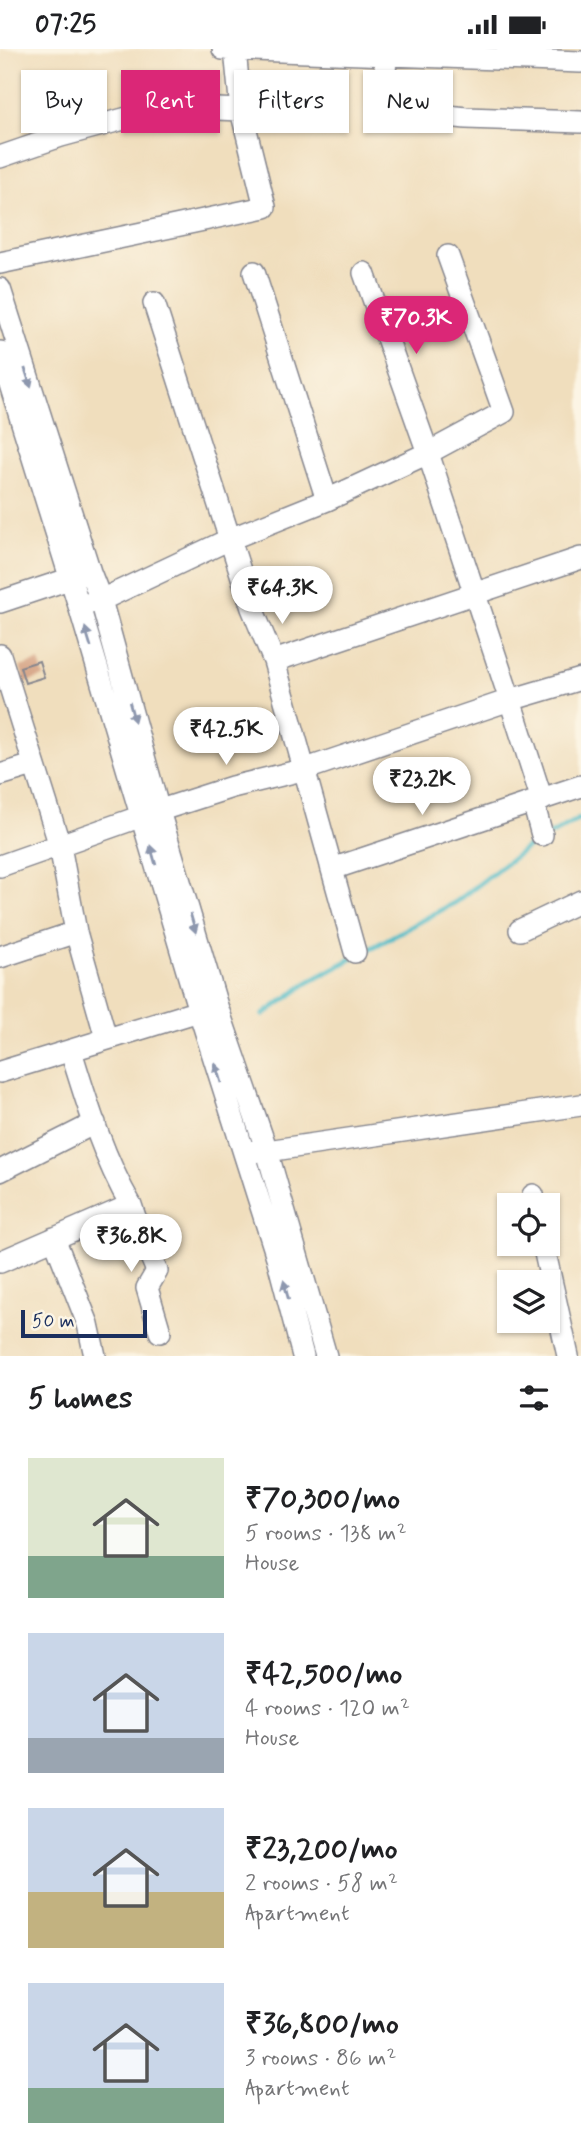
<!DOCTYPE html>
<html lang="en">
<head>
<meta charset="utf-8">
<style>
	body { margin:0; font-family:Mynerve,sans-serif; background:#f6f6f6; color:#202124; height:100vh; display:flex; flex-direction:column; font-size:26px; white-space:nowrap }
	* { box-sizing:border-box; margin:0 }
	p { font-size:23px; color:#757577 }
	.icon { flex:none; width:38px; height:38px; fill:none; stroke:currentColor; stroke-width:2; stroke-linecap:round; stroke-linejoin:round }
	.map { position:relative; height:1307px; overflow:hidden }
	.panel { display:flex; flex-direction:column; background:#fff; flex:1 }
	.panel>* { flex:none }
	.banner { position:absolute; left:21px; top:21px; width:539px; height:63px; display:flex; gap:14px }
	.fabs { position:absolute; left:497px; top:1144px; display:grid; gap:14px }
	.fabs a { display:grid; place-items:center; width:63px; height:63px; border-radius:0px; background:#fff; box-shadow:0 2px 5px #0004; font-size:35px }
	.scale { position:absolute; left:21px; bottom:18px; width:126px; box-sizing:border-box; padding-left:7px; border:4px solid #1b2f5e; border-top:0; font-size:19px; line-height:24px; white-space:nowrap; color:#1b2f5e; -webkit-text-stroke:5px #fcf5e5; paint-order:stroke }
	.price { position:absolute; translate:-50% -60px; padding:0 16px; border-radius:24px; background:#fff; color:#222; font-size:23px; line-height:46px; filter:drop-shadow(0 2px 4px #0008) }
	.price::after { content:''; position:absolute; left:50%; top:42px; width:21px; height:16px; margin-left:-10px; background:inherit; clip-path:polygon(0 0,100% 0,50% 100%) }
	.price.on { background:#db2777; color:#fff }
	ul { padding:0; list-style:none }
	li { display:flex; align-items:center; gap:21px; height:175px; padding:0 28px }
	li span { display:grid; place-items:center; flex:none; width:196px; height:140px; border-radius:0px; color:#555 }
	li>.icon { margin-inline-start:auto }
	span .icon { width:84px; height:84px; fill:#fffc; stroke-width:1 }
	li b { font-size:30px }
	h2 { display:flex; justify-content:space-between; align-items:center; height:84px; padding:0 28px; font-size:30px }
	.chip { padding:0 24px; border-radius:0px; background:#fff; box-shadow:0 2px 5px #0004; font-size:24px; line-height:63px }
	.chip.on { background:#db2777; color:#fff }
	.status { display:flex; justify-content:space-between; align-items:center; height:49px; padding:0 35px; background:#fff; direction:ltr }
	.status svg { height:19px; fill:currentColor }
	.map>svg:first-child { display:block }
</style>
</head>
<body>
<div class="status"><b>07:25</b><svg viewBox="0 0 49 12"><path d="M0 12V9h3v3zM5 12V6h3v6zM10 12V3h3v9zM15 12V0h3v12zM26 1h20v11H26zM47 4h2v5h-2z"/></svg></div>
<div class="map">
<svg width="581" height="1307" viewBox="0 0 581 1307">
	<rect width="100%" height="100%" fill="#fcf5e5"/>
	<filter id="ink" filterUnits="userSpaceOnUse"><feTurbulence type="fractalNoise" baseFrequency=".0143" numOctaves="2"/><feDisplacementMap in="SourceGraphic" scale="14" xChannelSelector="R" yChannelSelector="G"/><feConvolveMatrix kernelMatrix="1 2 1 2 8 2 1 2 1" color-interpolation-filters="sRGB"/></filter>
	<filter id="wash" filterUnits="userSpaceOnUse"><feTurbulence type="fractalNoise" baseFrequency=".00686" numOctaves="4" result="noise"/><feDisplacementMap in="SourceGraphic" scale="28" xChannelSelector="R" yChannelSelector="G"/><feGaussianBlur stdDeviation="1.57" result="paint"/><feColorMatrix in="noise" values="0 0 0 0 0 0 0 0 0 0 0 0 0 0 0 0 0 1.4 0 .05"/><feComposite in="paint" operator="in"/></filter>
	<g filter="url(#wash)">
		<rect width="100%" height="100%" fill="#f0debd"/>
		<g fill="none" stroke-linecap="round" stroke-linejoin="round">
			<path stroke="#4ebbc7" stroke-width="5" d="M 263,966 L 307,934 L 456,853 L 526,799 L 581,769"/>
		</g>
		<g id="blocks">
			<path fill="#d6a486" d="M 39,612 L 44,628 L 25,634 L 20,618 Z"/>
		</g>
	</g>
	<g filter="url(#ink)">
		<use href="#blocks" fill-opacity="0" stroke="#86868e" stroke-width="2"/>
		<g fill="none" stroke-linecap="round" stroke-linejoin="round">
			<defs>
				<path id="minor" d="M 223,0 L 581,13
					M 386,0 L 384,60 L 466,69 L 581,73
					M 0,108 L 61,87 L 168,58 L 241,61
					M 0,214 L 265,158 L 241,61 L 235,1
					M 254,223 L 327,451
					M 364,224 L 428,404 L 504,363 L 448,207
					M 0,240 L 90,523 L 101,551 L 159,762 L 217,957 L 267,1102 L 326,1307
					M 154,254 L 252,559 L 274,612 L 332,820 L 581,737
					M 0,303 L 79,557 L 199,962 L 277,1208 L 303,1307
					M 0,553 L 84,525
					M 87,555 L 101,551 L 230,490 L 327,451 L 428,404 L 510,651 L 581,630
					M 0,606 L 60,797 L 76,883 L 106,989
					M 274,612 L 581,509
					M 0,726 L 33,716
					M 533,753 L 542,786
					M 0,817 L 142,767 L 232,738 L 306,720 L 510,651 L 542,751
					M 331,817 L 355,903
					M 520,881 L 581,852
					M 0,908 L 76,883
					M 0,1023 L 212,958
					M 254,1102 L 267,1102 L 581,1056
					M 0,1122 L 95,1074
					M 533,1146 L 535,1157
					M 131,1156 L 140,1183 L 157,1222 L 147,1239 L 160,1283
					M 54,1189 L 88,1275 L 95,1307
					M 543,1195 L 568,1307
					M 0,1213 L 131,1156 C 103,1108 87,1054 71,1002"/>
			</defs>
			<use href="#minor" stroke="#86868e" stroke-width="24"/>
			<use href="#minor" stroke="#fff" stroke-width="21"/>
		</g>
		<defs><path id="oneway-solid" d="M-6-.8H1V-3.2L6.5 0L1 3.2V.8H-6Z" transform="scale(1.75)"/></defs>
		<g fill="#8d97ae">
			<use href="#oneway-solid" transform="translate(28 329) rotate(72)"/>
			<use href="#oneway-solid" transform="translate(88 588) rotate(-107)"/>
			<use href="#oneway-solid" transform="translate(132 663) rotate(75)"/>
			<use href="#oneway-solid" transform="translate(153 806) rotate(-106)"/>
			<use href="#oneway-solid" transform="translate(193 874) rotate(74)"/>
			<use href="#oneway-solid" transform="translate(218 1024) rotate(-107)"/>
			<use href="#oneway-solid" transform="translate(286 1241) rotate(-105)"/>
		</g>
	</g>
</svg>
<div class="fabs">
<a><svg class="icon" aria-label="locate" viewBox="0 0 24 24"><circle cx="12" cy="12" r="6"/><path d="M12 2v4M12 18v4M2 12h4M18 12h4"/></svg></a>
<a><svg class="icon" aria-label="layers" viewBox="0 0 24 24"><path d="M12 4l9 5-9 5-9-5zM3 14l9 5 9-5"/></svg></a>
</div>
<div class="scale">50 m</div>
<b class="price on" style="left:416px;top:307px">₹70.3K</b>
<b class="price" style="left:282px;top:577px">₹64.3K</b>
<b class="price" style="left:226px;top:718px">₹42.5K</b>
<b class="price" style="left:422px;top:768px">₹23.2K</b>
<b class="price" style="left:131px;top:1225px">₹36.8K</b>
<div class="banner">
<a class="chip">Buy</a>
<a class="chip on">Rent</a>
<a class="chip">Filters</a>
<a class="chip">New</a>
</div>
</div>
<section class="panel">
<h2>5 homes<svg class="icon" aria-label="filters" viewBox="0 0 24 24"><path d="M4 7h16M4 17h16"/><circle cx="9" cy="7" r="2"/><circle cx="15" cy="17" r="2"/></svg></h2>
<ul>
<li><span style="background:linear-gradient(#dfe7d0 70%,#7fa58c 0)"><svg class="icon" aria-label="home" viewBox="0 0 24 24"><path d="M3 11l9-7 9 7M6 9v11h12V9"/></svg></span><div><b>₹70,300/mo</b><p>5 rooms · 138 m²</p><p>House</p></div></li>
<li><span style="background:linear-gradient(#c9d6e8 75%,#9aa5b1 0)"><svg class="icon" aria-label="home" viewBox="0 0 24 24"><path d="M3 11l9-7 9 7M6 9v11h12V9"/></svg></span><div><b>₹42,500/mo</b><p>4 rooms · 120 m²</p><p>House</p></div></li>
<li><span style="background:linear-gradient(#c9d6e8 60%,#c2b280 0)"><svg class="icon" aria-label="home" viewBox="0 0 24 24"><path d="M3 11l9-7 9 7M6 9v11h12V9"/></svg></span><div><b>₹23,200/mo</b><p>2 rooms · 58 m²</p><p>Apartment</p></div></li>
<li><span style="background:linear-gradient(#c9d6e8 75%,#7fa58c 0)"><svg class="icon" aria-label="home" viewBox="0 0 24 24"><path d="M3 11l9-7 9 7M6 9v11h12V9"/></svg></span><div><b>₹36,800/mo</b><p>3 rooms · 86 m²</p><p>Apartment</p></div></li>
</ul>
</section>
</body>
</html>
